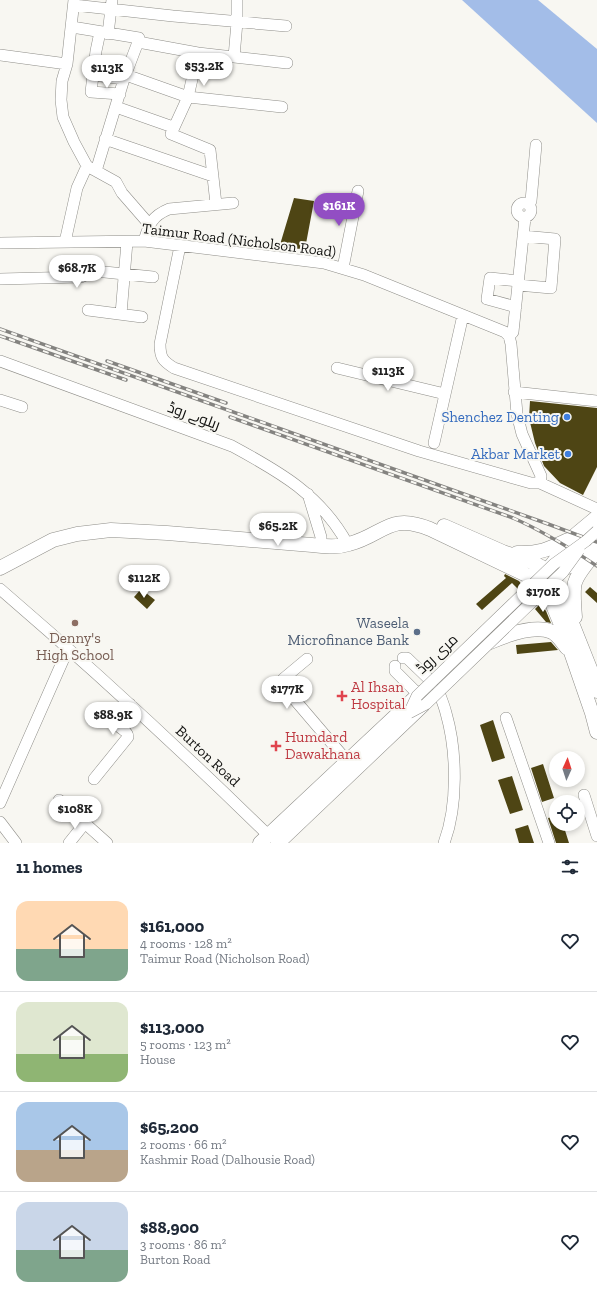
<!DOCTYPE html>
<html lang="en">
<head>
<meta charset="utf-8">
<style>
	body { margin:0; font-family:"Zilla Slab",Cairo,serif; background:#f2f2f3; color:#1f2937; height:100vh; display:flex; flex-direction:column; font-size:15px; white-space:nowrap }
	* { box-sizing:border-box; margin:0 }
	p { font-size:13px; color:#747a83 }
	.icon { flex:none; width:22px; height:22px; fill:none; stroke:currentColor; stroke-width:2; stroke-linecap:round; stroke-linejoin:round }
	.map { position:relative; height:843px; overflow:hidden }
	.sheet { display:flex; flex-direction:column; background:#fff; flex:1 }
	.sheet>* { flex:none }
	.needle { width:26px; rotate:3deg }
	.controls { position:absolute; left:549px; top:751px; display:grid; gap:8px }
	.controls a { display:grid; place-items:center; width:36px; height:36px; border-radius:50%; background:#fff; box-shadow:0 2px 6px #0003; font-size:20px }
	.price { position:absolute; translate:-50% -34px; padding:0 9px; border-radius:14px; background:#fff; color:#222; font-size:13px; line-height:26px; filter:drop-shadow(0 1px 2px #0008) }
	.price::after { content:''; position:absolute; left:50%; top:24px; width:12px; height:9px; margin-left:-6px; background:inherit; clip-path:polygon(0 0,100% 0,50% 100%) }
	.price.active { background:#924ec3; color:#fff }
	ul { padding:0; list-style:none }
	li { display:flex; align-items:center; gap:12px; height:100px; padding:0 16px }
	li+li { border-top:1px solid #e0e1e3 }
	li span { display:grid; place-items:center; flex:none; width:112px; height:80px; border-radius:12px; color:#555 }
	li>.icon { margin-inline-start:auto }
	span .icon { width:48px; height:48px; fill:#fffc; stroke-width:1 }
	li b { font-size:17px }
	h2 { display:flex; justify-content:space-between; align-items:center; height:48px; padding:0 16px; font-size:17px }
	.map>svg:first-child { display:block }
</style>
</head>
<body>
<div class="map">
<svg width="597" height="843" viewBox="0 0 597 843">
	<rect width="100%" height="100%" fill="#f8f7f2"/>
	<path fill="#a3bde8" d="M 462,0 L 538,0 L 597,49 L 597,123 Z"/>
	<path fill="#4e4514" d="M 294,198 L 314,201 L 305,249 L 279,248 Z
		M 530,401 L 597,408 L 597,467 L 583,495 L 560,483 L 544,466 L 535,443 L 529,418 Z
		M 505,574 L 519,581 L 522,585 L 518,589 L 512,583 L 482,610 L 476,604 L 506,578 L 504,576 Z
		M 590,587 L 597,593 L 597,603 L 585,592 Z
		M 141,589 L 155,600 L 147,609 L 134,597 Z
		M 540,604 L 546,611 L 551,623 L 546,622 L 535,609 Z
		M 551,642 L 558,650 L 517,654 L 516,645 Z
		M 493,720 L 505,758 L 492,762 L 480,725 Z
		M 543,764 L 554,798 L 542,802 L 531,768 Z
		M 512,776 L 523,810 L 510,814 L 498,780 Z
		M 556,816 L 556,824 L 563,824 L 569,843 L 556,843 L 548,818 Z
		M 528,825 L 534,843 L 519,843 L 515,829 Z"/>
	<g fill="none" stroke-linecap="round" stroke-linejoin="round">
		<defs>
			<path id="minor" d="M 74,0 L 67,64 L 62,81 L 61,100 L 63,117 L 74,142 L 87,166 L 116,182 L 122,193 L 149,224
				M 74,5 L 173,16 L 286,26
				M 72,27 L 139,38 L 138,42 L 198,53 L 287,63
				M 100,32 L 96,51 L 91,92 L 120,94
				M 108,34 L 112,0
				M 198,53 L 188,97 L 171,134 L 210,150 L 216,204
				M 0,55 L 67,64
				M 234,57 L 237,22 L 237,0
				M 93,75 L 124,79
				M 126,75 L 188,97 L 282,107
				M 116,107 L 170,126
				M 105,139 L 213,176
				M 96,171 L 124,79 L 138,42
				M517 210a7 7 0 1 1 14 0a7 7 0 1 1-14 0Z
				M 529,205 L 531,201 L 536,145
				M 144,241 C 149,224 152,216 169,209 L 233,203
				M 65,242 L 77,188 L 87,166
				M 0,243 L 144,241 L 324,263 L 364,275 L 505,332 L 509,336 L 511,344 L 517,414 L 522,434 L 541,476 L 540,483 L 597,509
				M 180,246 L 160,344 C 160,358 163,361 174,368 L 419,451 L 531,483 L 540,483
				M 343,268 L 358,191
				M 0,279 L 81,277 L 95,271 L 153,277
				M 518,285 L 551,288 L 555,239 L 523,236
				M 516,307 L 487,299 L 490,278 L 518,281
				M 88,310 L 142,317
				M 121,314 L 127,242
				M 509,336 L 513,332 L 525,218
				M 0,361 L 232,446 C 280,472 321,495 348,545
				M 337,368 L 445,394
				M 514,392 L 597,401
				M 0,400 L 22,407
				M 434,443 L 463,315
				M 308,494 L 321,537 L 321,546
				M 0,589 C 92,668 181,750 268,835
				M 403,658 L 407,658 L 432,682
				M 307,659 L 283,679 L 283,686 L 347,761
				M 395,666 L 395,671 L 418,694
				M 438,690 C 441,698 444,705 446,713 C 457,751 458,806 444,843
				M 506,718 L 549,843
				M 94,779 L 128,737 C 128,730 118,729 116,722 L 130,704
				M 584,795 L 597,836
				M 59,800 L 107,843
				M 0,803 L 68,649
				M 0,822 L 16,843
				M 69,843 L 85,823"/>
			<path id="major" d="M 444,526 L 503,552 L 532,562 L 547,570
				M 517,553 C 539,554 549,549 568,540
				M 550,567 L 573,537 L 597,517
				M 568,567 L 597,542
				M 0,568 L 53,540 L 77,534 L 111,530 L 167,533 L 312,545 C 324,546 337,548 349,544 C 384,535 389,512 430,529 L 537,580 L 550,598 L 564,632 L 592,713 L 597,732
				M 554,578 L 593,676 L 597,691
				M 575,617 C 572,579 572,582 595,553
				M 488,643 C 504,636 535,624 552,632 C 558,635 562,642 567,648
				M 260,843 L 420,693
				M 278,843 L 423,705"/>
		</defs>
		<use href="#minor" stroke="#8f8e89" stroke-width="12"/>
		<use href="#major" stroke="#8f8e89" stroke-width="15"/>
		<use href="#minor" stroke="#fff" stroke-width="11"/>
		<use href="#major" stroke="#fff" stroke-width="14"/>
		<defs>
			<path id="rail" d="M 0,329 L 548,524 L 597,542
				M 0,336 L 15,341
				M 9,339 L 126,380
				M 107,361 L 226,403
				M 230,417 L 513,518 C 543,531 570,548 597,566"/>
		</defs>
		<use href="#rail" stroke="#848380" stroke-width="3.5"/>
		<use href="#rail" stroke="#f8f7f2" stroke-width="2" stroke-dasharray="6" stroke-linecap="butt"/>
		<defs>
			<path id="minor-bridge" d="M 409,713 L 417,696 L 554,564 L 586,541 L 597,531
				M 409,713 L 426,704 L 563,572 L 579,550"/>
		</defs>
		<use href="#minor-bridge" stroke="#8f8e89" stroke-width="12" stroke-linecap="butt"/>
		<use href="#minor-bridge" stroke="#fff" stroke-width="11"/>
	</g>
	<g fill="#3f7fe0" stroke="#f8f7f2" stroke-width="1.5">
		<circle cx="567" cy="417" r="4"/>
		<circle cx="568" cy="454" r="4"/>
	</g>
	<circle fill="#8d6e63" stroke="#f8f7f2" stroke-width="1.5" cx="75" cy="623" r="4"/>
	<circle fill="#5c6f8a" stroke="#f8f7f2" stroke-width="1.5" cx="417" cy="632" r="4"/>
	<g fill="#e0444e" stroke="#f8f7f2" stroke-width="1.5">
		<path d="M340 690h4v4h4v4h-4v4h-4v-4h-4v-4h4z"/>
		<path d="M274 740h4v4h4v4h-4v4h-4v-4h-4v-4h4z"/>
	</g>
	<g text-anchor="middle" stroke-width="4" stroke-linejoin="round" paint-order="stroke">
		<g font-size="15" fill="#10100e" stroke="#f8f7f2">
			<text transform="translate(239 240) rotate(7)" y="5">Taimur Road (Nicholson Road)</text>
			<text transform="translate(194 416) rotate(20)" y="5">ریلوے روڈ</text>
			<text transform="translate(437 654) rotate(-43)" y="5">مری روڈ</text>
			<text transform="translate(208 756) rotate(43)" y="5">Burton Road</text>
		</g>
		<g font-size="15" fill="#366cbe" stroke="#f8f7f2" text-anchor="end">
			<text x="559" y="422">Shenchez Denting</text>
			<text x="560" y="459">Akbar Market</text>
		</g>
		<g font-size="15" fill="#4e5e75" stroke="#f8f7f2" text-anchor="end">
			<text x="409" y="628">Waseela<tspan x="409" dy="17">Microfinance Bank</tspan></text>
		</g>
		<g font-size="15" fill="#785e54" stroke="#f8f7f2">
			<text x="75" y="643">Denny's<tspan x="75" dy="17">High School</tspan></text>
		</g>
		<g font-size="15" fill="#be3a42" stroke="#f8f7f2" text-anchor="start">
			<text x="351" y="692">Al Ihsan<tspan x="351" dy="17">Hospital</tspan></text>
			<text x="285" y="742">Humdard<tspan x="285" dy="17">Dawakhana</tspan></text>
		</g>
	</g>
</svg>
<div class="controls">
<a><svg class="needle" viewBox="-14 -14 28 28"><path d="M0-13l5 13h-10z" fill="#e53935"/><path d="M0 13l5-13h-10z" fill="#747a83"/></svg></a>
<a><svg class="icon" aria-label="locate" viewBox="0 0 24 24"><circle cx="12" cy="12" r="6"/><path d="M12 2v4M12 18v4M2 12h4M18 12h4"/></svg></a>
</div>
<b class="price" style="left:204px;top:87px">$53.2K</b>
<b class="price" style="left:107px;top:89px">$113K</b>
<b class="price active" style="left:339px;top:227px">$161K</b>
<b class="price" style="left:77px;top:289px">$68.7K</b>
<b class="price" style="left:388px;top:392px">$113K</b>
<b class="price" style="left:278px;top:547px">$65.2K</b>
<b class="price" style="left:144px;top:599px">$112K</b>
<b class="price" style="left:543px;top:613px">$170K</b>
<b class="price" style="left:287px;top:710px">$177K</b>
<b class="price" style="left:113px;top:736px">$88.9K</b>
<b class="price" style="left:75px;top:830px">$108K</b>
</div>
<section class="sheet">
<h2>11 homes<svg class="icon" aria-label="filters" viewBox="0 0 24 24"><path d="M4 7h16M4 17h16"/><circle cx="9" cy="7" r="2"/><circle cx="15" cy="17" r="2"/></svg></h2>
<ul>
<li><span style="background:linear-gradient(#ffd9b3 60%,#7fa58c 0)"><svg class="icon" aria-label="home" viewBox="0 0 24 24"><path d="M3 11l9-7 9 7M6 9v11h12V9"/></svg></span><div><b>$161,000</b><p>4 rooms · 128 m²</p><p>Taimur Road (Nicholson Road)</p></div><svg class="icon" aria-label="heart" viewBox="0 0 24 24"><path d="M12 20l-8-8c-3-5 5-10 8-4 3-6 11-1 8 4z"/></svg></li>
<li><span style="background:linear-gradient(#dfe7d0 65%,#8fb573 0)"><svg class="icon" aria-label="home" viewBox="0 0 24 24"><path d="M3 11l9-7 9 7M6 9v11h12V9"/></svg></span><div><b>$113,000</b><p>5 rooms · 123 m²</p><p>House</p></div><svg class="icon" aria-label="heart" viewBox="0 0 24 24"><path d="M12 20l-8-8c-3-5 5-10 8-4 3-6 11-1 8 4z"/></svg></li>
<li><span style="background:linear-gradient(#a9c7e8 60%,#b9a48a 0)"><svg class="icon" aria-label="home" viewBox="0 0 24 24"><path d="M3 11l9-7 9 7M6 9v11h12V9"/></svg></span><div><b>$65,200</b><p>2 rooms · 66 m²</p><p>Kashmir Road (Dalhousie Road)</p></div><svg class="icon" aria-label="heart" viewBox="0 0 24 24"><path d="M12 20l-8-8c-3-5 5-10 8-4 3-6 11-1 8 4z"/></svg></li>
<li><span style="background:linear-gradient(#c9d6e8 60%,#7fa58c 0)"><svg class="icon" aria-label="home" viewBox="0 0 24 24"><path d="M3 11l9-7 9 7M6 9v11h12V9"/></svg></span><div><b>$88,900</b><p>3 rooms · 86 m²</p><p>Burton Road</p></div><svg class="icon" aria-label="heart" viewBox="0 0 24 24"><path d="M12 20l-8-8c-3-5 5-10 8-4 3-6 11-1 8 4z"/></svg></li>
</ul>
</section>
</body>
</html>
